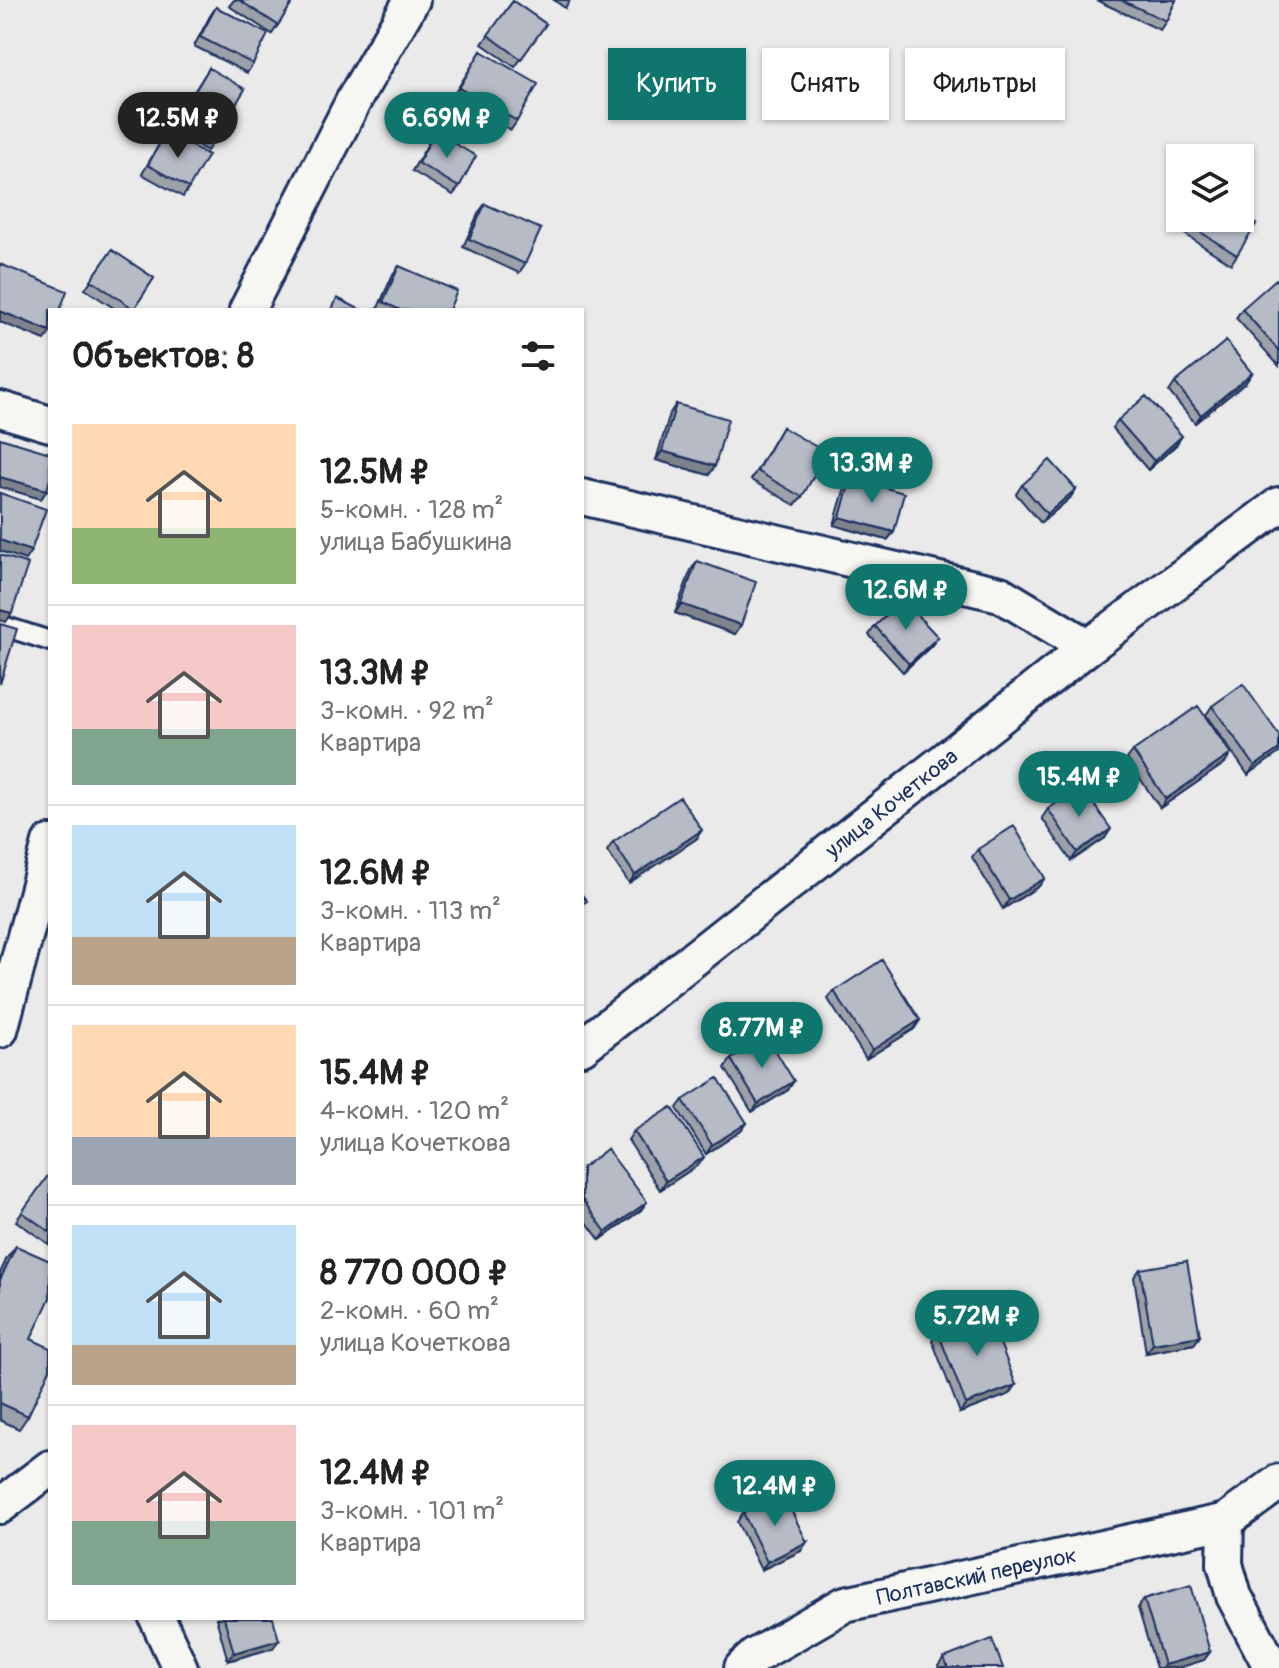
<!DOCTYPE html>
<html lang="ru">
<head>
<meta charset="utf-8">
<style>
	body { margin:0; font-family:Pangolin,sans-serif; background:#f6f6f6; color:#222; height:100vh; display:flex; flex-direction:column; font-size:30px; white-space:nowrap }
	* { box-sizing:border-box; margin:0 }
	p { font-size:26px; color:#767676 }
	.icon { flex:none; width:44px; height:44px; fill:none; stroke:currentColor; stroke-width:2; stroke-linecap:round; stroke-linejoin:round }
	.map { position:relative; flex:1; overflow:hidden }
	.sheet { position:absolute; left:48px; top:308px; width:536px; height:1312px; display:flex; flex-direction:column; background:#fff; border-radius:0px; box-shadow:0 2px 6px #0004 }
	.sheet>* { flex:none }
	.top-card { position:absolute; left:608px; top:48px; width:550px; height:72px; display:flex; gap:16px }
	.buttons { position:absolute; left:1166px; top:144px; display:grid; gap:16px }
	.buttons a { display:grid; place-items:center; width:88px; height:88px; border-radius:0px; background:#fff; box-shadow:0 2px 6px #0004; font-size:40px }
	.price { position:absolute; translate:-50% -68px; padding:0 18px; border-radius:28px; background:#0f766e; color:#fff; font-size:26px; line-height:52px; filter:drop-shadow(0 2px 4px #0008) }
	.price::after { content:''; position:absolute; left:50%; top:48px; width:24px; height:18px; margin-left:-12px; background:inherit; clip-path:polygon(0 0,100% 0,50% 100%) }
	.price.active { background:#222; color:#fff }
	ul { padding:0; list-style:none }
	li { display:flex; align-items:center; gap:24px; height:200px; padding:0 24px }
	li+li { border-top:2px solid #e0e0e0 }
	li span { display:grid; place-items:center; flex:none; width:224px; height:160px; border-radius:0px; color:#555 }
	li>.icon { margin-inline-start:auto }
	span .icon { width:96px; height:96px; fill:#fffc; stroke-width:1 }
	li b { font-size:34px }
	h2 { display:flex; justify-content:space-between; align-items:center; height:96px; padding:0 24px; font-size:34px }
	.tag { padding:0 28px; border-radius:0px; background:#fff; box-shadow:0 2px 6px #0004; font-size:28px; line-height:72px }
	.tag.active { background:#0f766e; color:#fff }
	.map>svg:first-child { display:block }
</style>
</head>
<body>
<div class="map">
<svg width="1279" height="1668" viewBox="0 0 1279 1668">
	<rect width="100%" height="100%" fill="#e9eae9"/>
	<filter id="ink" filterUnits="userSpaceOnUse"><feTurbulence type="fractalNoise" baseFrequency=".0125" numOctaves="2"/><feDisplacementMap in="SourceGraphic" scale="16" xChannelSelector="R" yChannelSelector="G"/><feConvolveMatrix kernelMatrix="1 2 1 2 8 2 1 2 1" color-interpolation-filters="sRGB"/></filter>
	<g filter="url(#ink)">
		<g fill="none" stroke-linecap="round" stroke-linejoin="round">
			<defs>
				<path id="service" d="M 0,625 L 50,641"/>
				<g id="minor">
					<path d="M 247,310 L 356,96 L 412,0"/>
					<path d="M 0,409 L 50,424"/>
					<path d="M 582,497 L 1000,594 L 1088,647"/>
					<path d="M 0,1030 L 50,843"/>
					<path id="s1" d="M 582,1047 L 1088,647 L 1279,505"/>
					<path d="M 0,1506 L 50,1468"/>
					<path d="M 157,1618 L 180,1668"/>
					<path id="s2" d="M 742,1668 L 755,1656 L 845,1604 L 1226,1521"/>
					<path d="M 1272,1668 L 1234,1596 L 1225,1564 L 1226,1521 L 1279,1482"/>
				</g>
			</defs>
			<use href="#service" stroke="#1b2f5e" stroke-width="24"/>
			<use href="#minor" stroke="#1b2f5e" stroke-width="40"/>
			<use href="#service" stroke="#f6f6f2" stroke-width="18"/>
			<use href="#minor" stroke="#f6f6f2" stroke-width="34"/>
		</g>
		<path fill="#9da1aa" stroke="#1b2f5e" stroke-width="2" d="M 234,0 L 294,0 L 272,34 L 229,6 Z
			M 554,0 L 570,0 L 565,8 Z
			M 1096,0 L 1176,0 L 1166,21 L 1160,30 Z
			M 513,1 L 546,24 L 515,67 L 482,44 Z
			M 216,7 L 253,64 L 247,73 L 194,46 L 210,16 Z
			M 481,51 L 517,121 L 511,130 L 453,96 Z
			M 209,68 L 213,142 L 207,151 L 171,129 Z
			M 166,132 L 189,188 L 183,197 L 142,174 Z
			M 435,132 L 459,187 L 453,195 L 412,171 Z
			M 485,204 L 525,264 L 519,273 L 463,247 L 479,212 Z
			M 1193,218 L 1237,255 L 1231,264 L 1183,233 Z
			M 112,250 L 154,278 L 133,310 L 117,310 L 85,289 Z
			M 399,266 L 449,310 L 377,310 L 393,274 Z
			M 1279,282 L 1279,366 L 1236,318 L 1242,309 Z
			M 1252,373 L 1246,382 L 1195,423 L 1169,392 L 1175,383 Z
			M 676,404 L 709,475 L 656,460 L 670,413 Z
			M 1118,420 L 1176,445 L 1148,470 L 1112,428 Z
			M 782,427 L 802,497 L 795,505 L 751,480 Z
			M 851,478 L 894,532 L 887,540 L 834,525 L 845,487 Z
			M 1022,485 L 1076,489 L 1070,498 L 1041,523 L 1016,494 Z
			M 697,561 L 741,625 L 735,634 L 675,613 L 691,570 Z
			M 875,626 L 938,637 L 931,646 L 903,672 L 869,635 Z
			M 1212,706 L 1279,735 L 1248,775 L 1206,715 Z
			M 1133,751 L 1225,763 L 1160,808 L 1127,759 Z
			M 1048,809 L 1105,838 L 1071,861 L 1042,818 Z
			M 696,839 L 629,883 L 607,851 L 613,842 Z
			M 978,849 L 1039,886 L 1003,909 L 972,857 Z
			M 834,991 L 920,1020 L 914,1029 L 866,1059 L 828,999 Z
			M 731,1059 L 788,1090 L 752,1112 L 725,1068 Z
			M 683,1100 L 747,1123 L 741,1131 L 706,1154 L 677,1108 Z
			M 634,1131 L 704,1157 L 698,1165 L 660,1190 L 628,1140 Z
			M 582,1168 L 641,1210 L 600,1240 L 582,1216 Z
			M 50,1173 L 50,1245 L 16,1221 Z
			M 16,1246 L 31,1339 L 28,1416 L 19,1429 L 0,1420 L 0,1273 L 7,1258 Z
			M 1140,1269 L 1200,1336 L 1194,1344 L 1146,1353 L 1134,1277 Z
			M 938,1332 L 1016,1385 L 1010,1394 L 960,1413 L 932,1340 Z
			M 743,1513 L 801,1551 L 761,1570 L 737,1522 Z
			M 1144,1599 L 1210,1652 L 1204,1660 L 1178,1668 L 1156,1668 L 1138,1608 Z
			M 216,1618 L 273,1618 L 273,1648 L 228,1661 Z
			M 944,1658 L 1003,1668 L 939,1668 L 938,1666 Z"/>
		<path fill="#7f838b" stroke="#1b2f5e" stroke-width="2" d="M 0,311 L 50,331 L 50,333 L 45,340 L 0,322 Z
			M 1252,373 L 1246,382 L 1195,423 L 1201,415 Z
			M 1182,436 L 1176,445 L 1148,470 L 1154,461 Z
			M 662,451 L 715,466 L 709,475 L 656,460 Z
			M 0,477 L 47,490 L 41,499 L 0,487 Z
			M 1076,489 L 1070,498 L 1041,523 L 1047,514 Z
			M 840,517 L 894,532 L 887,540 L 834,525 Z
			M 0,540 L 31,551 L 25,560 L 0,551 Z
			M 681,604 L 741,625 L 735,634 L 675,613 Z
			M 0,610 L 12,613 L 6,622 L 0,620 Z
			M 938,637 L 931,646 L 903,672 L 909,664 Z
			M 1279,749 L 1279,753 L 1248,775 L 1255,766 Z
			M 1231,754 L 1225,763 L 1160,808 L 1166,799 Z
			M 1111,829 L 1105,838 L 1071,861 L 1077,852 Z
			M 702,830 L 696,839 L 629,883 L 635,875 Z
			M 1045,878 L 1039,886 L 1003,909 L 1009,900 Z
			M 920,1020 L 914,1029 L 866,1059 L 872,1050 Z
			M 794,1081 L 788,1090 L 752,1112 L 758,1104 Z
			M 747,1123 L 741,1131 L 706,1154 L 712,1145 Z
			M 704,1157 L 698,1165 L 660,1190 L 666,1181 Z
			M 647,1202 L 641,1210 L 600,1240 L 606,1232 Z
			M 1200,1336 L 1194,1344 L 1146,1353 L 1153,1344 Z
			M 1016,1385 L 1010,1394 L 960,1413 L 966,1404 Z
			M 807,1542 L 801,1551 L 761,1570 L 767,1562 Z
			M 279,1640 L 273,1648 L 228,1661 L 234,1653 Z
			M 1210,1652 L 1204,1660 L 1178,1668 L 1162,1668 L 1164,1665 Z"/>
		<path fill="#b6bbc6" stroke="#1b2f5e" stroke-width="2" d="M 239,0 L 294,0 L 278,25 Z
			M 1121,0 L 1176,0 L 1166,21 Z
			M 513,1 L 546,24 L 521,59 L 488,35 Z
			M 216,7 L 268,34 L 253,64 L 200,37 Z
			M 481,51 L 538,84 L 517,121 L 459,88 Z
			M 209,68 L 245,89 L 213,142 L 177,121 Z
			M 166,132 L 208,155 L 189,188 L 148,165 Z
			M 435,132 L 476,156 L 459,187 L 418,163 Z
			M 485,204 L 541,229 L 525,264 L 469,239 Z
			M 1240,214 L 1256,224 L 1237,255 L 1189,225 L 1193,218 L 1240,218 Z
			M 112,250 L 154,278 L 134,309 L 91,280 Z
			M 0,264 L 67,291 L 60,310 L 50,310 L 50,331 L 0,311 Z
			M 399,266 L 457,291 L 449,310 L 400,310 L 383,302 Z
			M 1276,279 L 1279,282 L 1279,351 L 1242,309 Z
			M 337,298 L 361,310 L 332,310 Z
			M 1226,341 L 1252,373 L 1201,415 L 1175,383 Z
			M 1146,396 L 1182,436 L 1154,461 L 1118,420 Z
			M 676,404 L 728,419 L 715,466 L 662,451 Z
			M 782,427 L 827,453 L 802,497 L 757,471 Z
			M 0,438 L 50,453 L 50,479 L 47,490 L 0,477 Z
			M 1050,460 L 1076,489 L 1047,514 L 1022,485 Z
			M 851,478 L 904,493 L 894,532 L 840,517 Z
			M 0,493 L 46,509 L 31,551 L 0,540 Z
			M 0,555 L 28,564 L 12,613 L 0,610 Z
			M 697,561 L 756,582 L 741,625 L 681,604 Z
			M 903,600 L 938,637 L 909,664 L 875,626 Z
			M 0,624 L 17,629 L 0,684 Z
			M 1243,684 L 1279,735 L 1279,749 L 1255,766 L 1212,706 Z
			M 1198,706 L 1231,754 L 1166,799 L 1133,751 Z
			M 1081,786 L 1111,829 L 1077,852 L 1048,809 Z
			M 680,797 L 702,830 L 635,875 L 613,842 Z
			M 1014,826 L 1045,878 L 1009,900 L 978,849 Z
			M 582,895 L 587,901 L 582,904 Z
			M 882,960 L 920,1020 L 872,1050 L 834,991 Z
			M 767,1037 L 794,1081 L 758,1104 L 731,1059 Z
			M 718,1078 L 747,1123 L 712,1145 L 683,1100 Z
			M 672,1107 L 704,1157 L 666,1181 L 634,1131 Z
			M 607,1149 L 647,1202 L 606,1232 L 582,1199 L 582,1168 Z
			M 50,1173 L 50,1232 L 22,1212 Z
			M 16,1246 L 50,1261 L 50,1298 L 31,1339 L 50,1348 L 50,1369 L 28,1416 L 0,1403 L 0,1280 Z
			M 1187,1261 L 1200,1336 L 1153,1344 L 1140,1269 Z
			M 988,1312 L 1016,1385 L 966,1404 L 938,1332 Z
			M 783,1494 L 807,1542 L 767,1562 L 743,1513 Z
			M 1191,1585 L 1210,1652 L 1164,1665 L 1144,1599 Z
			M 224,1618 L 273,1618 L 279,1640 L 234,1653 Z
			M 992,1639 L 1003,1668 L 948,1668 L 944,1658 Z"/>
	</g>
	<g text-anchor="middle" stroke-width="8" stroke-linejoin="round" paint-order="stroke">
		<g font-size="22" fill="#1b2f5e" stroke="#f6f6f2">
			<text dy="8" stroke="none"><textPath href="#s1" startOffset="394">улица Кочеткова</textPath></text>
			<text dy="8" stroke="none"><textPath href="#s2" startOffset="256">Полтавский переулок</textPath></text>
		</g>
	</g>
</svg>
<div class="buttons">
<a><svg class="icon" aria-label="layers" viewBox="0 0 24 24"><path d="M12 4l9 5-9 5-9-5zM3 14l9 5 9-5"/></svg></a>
</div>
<b class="price active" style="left:178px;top:160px">12.5M ₽</b>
<b class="price" style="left:447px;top:160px">6.69M ₽</b>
<b class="price" style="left:872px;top:505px">13.3M ₽</b>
<b class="price" style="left:906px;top:632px">12.6M ₽</b>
<b class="price" style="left:1079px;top:819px">15.4M ₽</b>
<b class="price" style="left:762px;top:1070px">8.77M ₽</b>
<b class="price" style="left:977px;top:1358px">5.72M ₽</b>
<b class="price" style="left:775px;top:1528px">12.4M ₽</b>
<div class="top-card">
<a class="tag active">Купить</a>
<a class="tag">Снять</a>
<a class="tag">Фильтры</a>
</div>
<section class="sheet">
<h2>Объектов: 8<svg class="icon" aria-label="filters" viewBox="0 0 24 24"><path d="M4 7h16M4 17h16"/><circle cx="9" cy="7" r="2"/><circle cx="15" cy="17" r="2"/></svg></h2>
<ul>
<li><span style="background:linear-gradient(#ffd9b3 65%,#8fb573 0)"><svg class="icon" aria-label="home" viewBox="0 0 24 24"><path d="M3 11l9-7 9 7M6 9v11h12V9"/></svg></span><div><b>12.5M ₽</b><p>5-комн. · 128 m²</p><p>улица Бабушкина</p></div></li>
<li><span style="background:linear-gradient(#f6c9c9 65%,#7fa58c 0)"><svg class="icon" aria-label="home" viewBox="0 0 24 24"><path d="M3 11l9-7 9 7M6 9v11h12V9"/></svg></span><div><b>13.3M ₽</b><p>3-комн. · 92 m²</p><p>Квартира</p></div></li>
<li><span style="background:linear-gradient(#bfe0f5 70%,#b9a48a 0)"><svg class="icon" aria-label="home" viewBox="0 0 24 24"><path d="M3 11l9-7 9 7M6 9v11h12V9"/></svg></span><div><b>12.6M ₽</b><p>3-комн. · 113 m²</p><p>Квартира</p></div></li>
<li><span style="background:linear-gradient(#ffd9b3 70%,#9aa5b1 0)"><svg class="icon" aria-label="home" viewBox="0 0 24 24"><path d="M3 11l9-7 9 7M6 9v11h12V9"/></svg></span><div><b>15.4M ₽</b><p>4-комн. · 120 m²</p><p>улица Кочеткова</p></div></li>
<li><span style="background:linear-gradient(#bfe0f5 75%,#b9a48a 0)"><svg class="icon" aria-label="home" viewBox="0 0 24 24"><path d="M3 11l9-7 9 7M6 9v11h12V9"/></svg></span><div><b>8 770 000 ₽</b><p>2-комн. · 60 m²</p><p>улица Кочеткова</p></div></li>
<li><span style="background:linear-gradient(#f6c9c9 60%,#7fa58c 0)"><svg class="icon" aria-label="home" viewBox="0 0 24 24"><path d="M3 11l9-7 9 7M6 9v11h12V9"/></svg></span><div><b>12.4M ₽</b><p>3-комн. · 101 m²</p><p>Квартира</p></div></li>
</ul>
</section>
</div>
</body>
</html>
